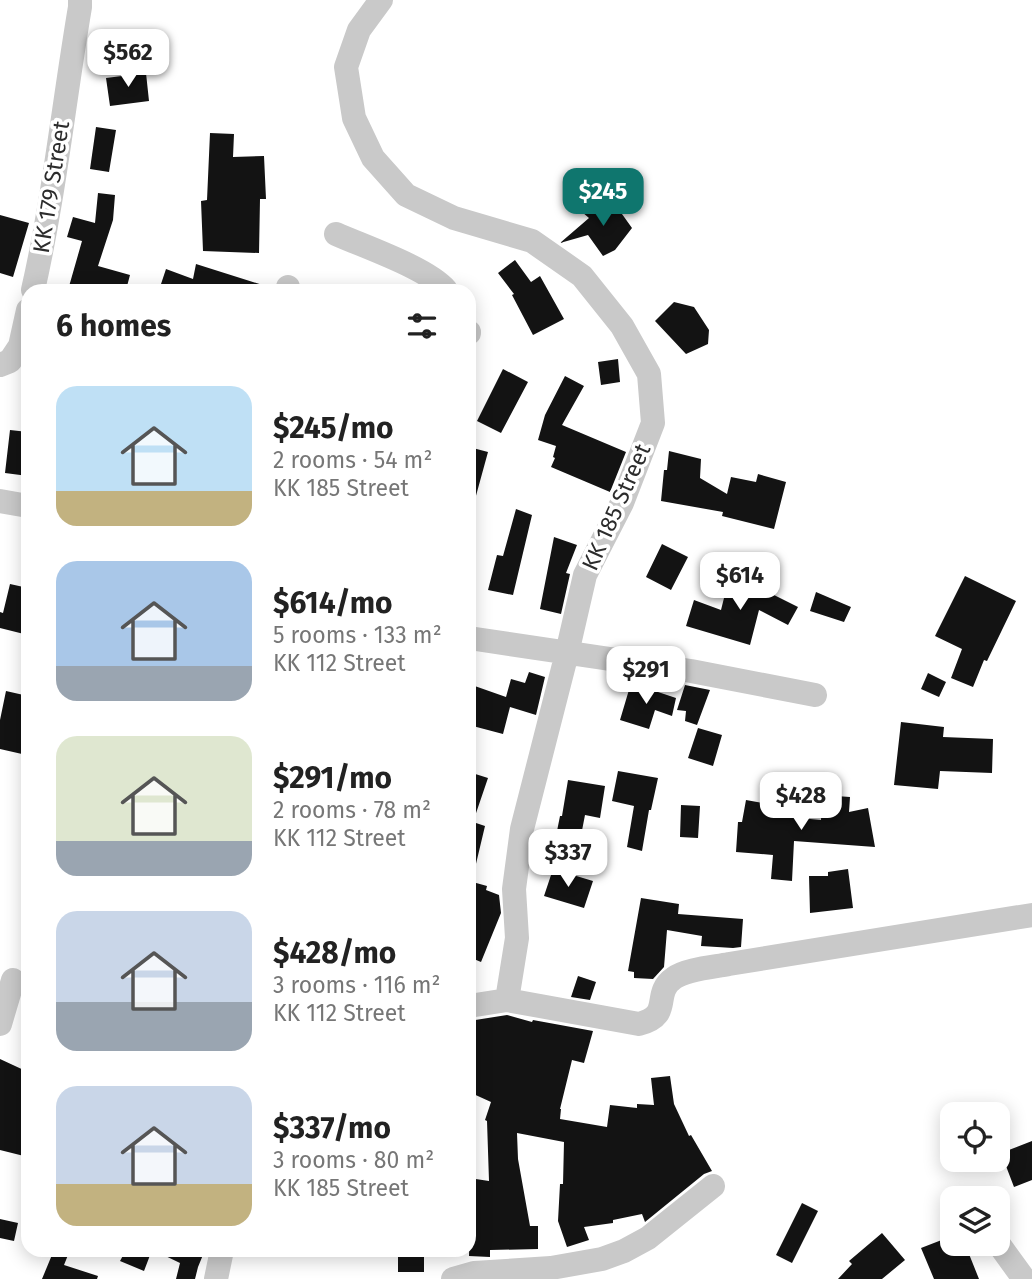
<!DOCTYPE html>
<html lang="en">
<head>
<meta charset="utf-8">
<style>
	body { margin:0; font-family:"Fira Sans",sans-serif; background:#f2f2f2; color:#222; height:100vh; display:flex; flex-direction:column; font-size:26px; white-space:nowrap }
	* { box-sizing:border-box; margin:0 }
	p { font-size:23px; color:#767676 }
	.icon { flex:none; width:38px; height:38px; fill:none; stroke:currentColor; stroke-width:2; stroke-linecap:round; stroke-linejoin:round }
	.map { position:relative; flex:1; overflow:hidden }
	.drawer { position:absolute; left:21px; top:284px; width:455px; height:973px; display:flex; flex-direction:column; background:#fff; border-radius:21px; box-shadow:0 4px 18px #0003 }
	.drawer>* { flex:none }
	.tools { position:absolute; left:940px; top:1102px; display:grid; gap:14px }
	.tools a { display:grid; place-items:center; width:70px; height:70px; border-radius:14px; background:#fff; box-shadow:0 4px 18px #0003; font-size:35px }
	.price { position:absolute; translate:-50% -60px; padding:0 16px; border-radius:14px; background:#fff; color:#222; font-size:23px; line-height:46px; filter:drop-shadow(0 2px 4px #0008) }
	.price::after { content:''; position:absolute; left:50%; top:42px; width:21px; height:16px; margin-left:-10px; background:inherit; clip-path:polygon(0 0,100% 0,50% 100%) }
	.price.on { background:#0f766e; color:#fff }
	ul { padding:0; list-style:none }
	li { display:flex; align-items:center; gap:21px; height:175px; padding:0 35px }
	li span { display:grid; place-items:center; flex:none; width:196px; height:140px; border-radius:21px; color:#555 }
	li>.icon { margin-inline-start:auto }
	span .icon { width:84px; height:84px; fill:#fffc; stroke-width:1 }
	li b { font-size:30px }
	h2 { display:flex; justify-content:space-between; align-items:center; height:84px; padding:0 35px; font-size:30px }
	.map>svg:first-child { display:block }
</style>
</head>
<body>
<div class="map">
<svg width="1032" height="1279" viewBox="0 0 1032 1279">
	<rect width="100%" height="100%" fill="#fff"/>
	<path fill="#131313" d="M 146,73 L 149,101 L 110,106 L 106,78 Z
		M 96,127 L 116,130 L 109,172 L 90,169 Z
		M 210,133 L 234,134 L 233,157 L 264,156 L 266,199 L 260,199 L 259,253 L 203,251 L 201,201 L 207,200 Z
		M 98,193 L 115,195 L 113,220 L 98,266 L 130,275 L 126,290 L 68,290 L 82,241 L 67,237 L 73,217 L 95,223 Z
		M 601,202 L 617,207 L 632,228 L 615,250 L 603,256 L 588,235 L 560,243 L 589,218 L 582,212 Z
		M 0,215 L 29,223 L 13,277 L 0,273 Z
		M 515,260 L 531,282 L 540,276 L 564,319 L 533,335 L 512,295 L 514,294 L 498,273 Z
		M 196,264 L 269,287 L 268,290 L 159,290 L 166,269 L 193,279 Z
		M 674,302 L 694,307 L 709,330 L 708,344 L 686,354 L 655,321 Z
		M 618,359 L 620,382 L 601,385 L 598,362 Z
		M 503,369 L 528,382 L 501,433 L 477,421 Z
		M 565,376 L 584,386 L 562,425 L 626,452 L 610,492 L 551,467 L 555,458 L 553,457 L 556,446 L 538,440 L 545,415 Z
		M 10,430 L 28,432 L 28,476 L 5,473 Z
		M 469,447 L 488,452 L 474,503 L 469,502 Z
		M 669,451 L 701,459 L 700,478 L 727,494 L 731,477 L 756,482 L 758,474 L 786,482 L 774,529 L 722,516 L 723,512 L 661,501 L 664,470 L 667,470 Z
		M 516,509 L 532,515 L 513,595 L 488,590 L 497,555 L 503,556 Z
		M 554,537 L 577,545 L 566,573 L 570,574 L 561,614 L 540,609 Z
		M 662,544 L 688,557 L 671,590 L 646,577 Z
		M 965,576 L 1016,601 L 987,661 L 984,660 L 973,687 L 951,678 L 962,649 L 935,636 Z
		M 729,578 L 767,588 L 766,591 L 798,607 L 788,625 L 759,610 L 750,645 L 686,626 L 694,600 L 721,610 Z
		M 10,584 L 28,588 L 28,635 L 0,628 L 0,612 L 3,613 Z
		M 816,592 L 851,607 L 844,622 L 810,611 Z
		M 529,672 L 545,677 L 536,715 L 510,707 L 503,734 L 469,725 L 469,684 L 506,697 L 511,679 L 525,683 Z
		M 928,673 L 946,682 L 939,697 L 921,689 Z
		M 631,683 L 676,698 L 672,716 L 655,710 L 649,729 L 620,720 Z
		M 685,685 L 710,690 L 697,725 L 685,721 L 686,711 L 677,710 Z
		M 6,691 L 28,696 L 22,723 L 28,724 L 22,754 L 0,749 L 0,720 Z
		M 901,722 L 944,727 L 943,737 L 993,739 L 992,773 L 940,771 L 938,789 L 894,785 Z
		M 698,728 L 722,735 L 713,766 L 688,758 Z
		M 618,771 L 658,778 L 651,810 L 649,810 L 642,851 L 627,847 L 634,806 L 612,801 Z
		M 469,772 L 488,778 L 473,822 L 485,826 L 475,868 L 469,868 Z
		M 568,780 L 605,786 L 600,818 L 585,815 L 579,846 L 555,841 L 560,816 L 562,816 Z
		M 822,795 L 850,797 L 849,812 L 868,808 L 875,847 L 794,841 L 792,881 L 771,879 L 773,855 L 736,852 L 738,822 L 742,822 L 746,800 L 769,804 L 767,815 L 821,820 Z
		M 681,805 L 700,806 L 698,838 L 680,837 Z
		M 553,869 L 593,881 L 584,908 L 544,896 Z
		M 848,869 L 853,908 L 810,913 L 809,876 L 828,876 L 828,872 Z
		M 469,881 L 487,886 L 486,890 L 499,895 L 501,913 L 481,962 L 469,957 Z
		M 641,898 L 679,904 L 678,914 L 743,919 L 741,947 L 733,948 L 701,946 L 702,936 L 667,930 L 664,967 L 653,979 L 634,978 L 634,972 L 628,971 Z
		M 578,976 L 596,982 L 590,1000 L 571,997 Z
		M 507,1015 L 532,1022 L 533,1020 L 593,1031 L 584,1063 L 572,1060 L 560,1109 L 561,1109 L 560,1119 L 607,1127 L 610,1105 L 637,1108 L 637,1104 L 654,1105 L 651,1078 L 670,1076 L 674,1104 L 689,1136 L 691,1135 L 712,1171 L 704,1174 L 645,1222 L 642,1214 L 613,1220 L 613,1223 L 584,1227 L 589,1240 L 567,1247 L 558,1221 L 560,1184 L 563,1184 L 564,1142 L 517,1133 L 518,1159 L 530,1226 L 538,1226 L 538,1249 L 490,1250 L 490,1257 L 469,1256 L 470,1204 L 469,1203 L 469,1178 L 489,1181 L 487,1121 L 485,1120 L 491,1102 L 469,1092 L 469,1021 Z
		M 0,1059 L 28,1072 L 28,1139 L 24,1156 L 0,1150 Z
		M 1032,1141 L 1032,1180 L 1014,1187 L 1001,1153 Z
		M 802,1203 L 818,1211 L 792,1263 L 776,1255 Z
		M 0,1219 L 18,1223 L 14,1241 L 0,1238 Z
		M 882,1233 L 905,1260 L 882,1279 L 838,1279 L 852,1264 L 849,1261 Z
		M 952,1236 L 952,1244 L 965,1244 L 979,1279 L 934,1279 L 921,1248 Z
		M 54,1250 L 70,1250 L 64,1265 L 98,1276 L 97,1279 L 42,1279 Z
		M 126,1250 L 152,1250 L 144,1271 L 120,1261 Z
		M 153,1250 L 205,1250 L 198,1267 L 195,1279 L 176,1279 L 180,1263 Z
		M 398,1250 L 424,1250 L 424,1272 L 398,1272 Z"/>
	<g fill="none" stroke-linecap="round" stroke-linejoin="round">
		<path stroke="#c9c9c9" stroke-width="24" d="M 381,0 L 359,30 L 346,67 L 354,118 L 373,158 L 406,195 L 454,218 L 532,241 L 582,276 L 622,326 L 649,374 L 653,423 L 622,503 L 585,575 L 567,653 L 522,829 L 514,889 L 517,938 L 507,1000
			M 336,234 C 365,247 427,268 446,290
			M 33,290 C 54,198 64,101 80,7 L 80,0
			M 288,290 L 288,287
			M 469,332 L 469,333
			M 0,365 L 10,361 L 20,346 L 28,310
			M 0,501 L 28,506
			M 469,638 L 691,671 L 815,695
			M 469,1006 L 507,1000 L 639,1024 C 674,1015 651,994 674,978 C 686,969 714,967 729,964 L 1032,915
			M 0,1024 L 13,980
			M 998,1243 L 1024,1279
			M 216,1279 L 222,1250
			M 453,1279 L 474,1273 L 551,1268 L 602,1259 L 624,1251 L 648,1238 L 713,1186"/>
	</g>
	<g text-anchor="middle" stroke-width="7" stroke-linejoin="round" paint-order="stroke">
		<g font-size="23" fill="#2c2c2c" stroke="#fff">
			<text transform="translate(51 187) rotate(-81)" y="8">KK 179 Street</text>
			<text transform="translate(616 507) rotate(-66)" y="8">KK 185 Street</text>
		</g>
	</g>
</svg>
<div class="tools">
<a><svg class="icon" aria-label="locate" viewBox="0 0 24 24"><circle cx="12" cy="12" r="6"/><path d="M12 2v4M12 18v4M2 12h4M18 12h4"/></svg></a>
<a><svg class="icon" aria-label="layers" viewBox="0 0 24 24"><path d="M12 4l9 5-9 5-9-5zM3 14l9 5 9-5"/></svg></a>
</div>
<b class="price" style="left:128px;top:89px">$562</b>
<b class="price on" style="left:603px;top:228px">$245</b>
<b class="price" style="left:740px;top:612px">$614</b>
<b class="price" style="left:646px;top:706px">$291</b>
<b class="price" style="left:801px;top:832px">$428</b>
<b class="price" style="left:568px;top:889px">$337</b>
<section class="drawer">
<h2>6 homes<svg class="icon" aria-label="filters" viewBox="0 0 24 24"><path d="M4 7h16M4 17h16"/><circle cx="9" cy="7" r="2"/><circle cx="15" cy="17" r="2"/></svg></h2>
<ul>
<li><span style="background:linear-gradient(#bfe0f5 75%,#c2b280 0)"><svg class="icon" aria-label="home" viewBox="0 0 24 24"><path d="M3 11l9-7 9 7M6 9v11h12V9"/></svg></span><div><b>$245/mo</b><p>2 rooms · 54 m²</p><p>KK 185 Street</p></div></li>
<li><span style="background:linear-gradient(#a9c7e8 75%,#9aa5b1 0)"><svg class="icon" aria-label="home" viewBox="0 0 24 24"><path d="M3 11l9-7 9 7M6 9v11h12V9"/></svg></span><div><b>$614/mo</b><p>5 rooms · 133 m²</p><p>KK 112 Street</p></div></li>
<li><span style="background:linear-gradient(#dfe7d0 75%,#9aa5b1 0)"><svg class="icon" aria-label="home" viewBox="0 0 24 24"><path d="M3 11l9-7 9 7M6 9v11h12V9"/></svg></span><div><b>$291/mo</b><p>2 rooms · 78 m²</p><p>KK 112 Street</p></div></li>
<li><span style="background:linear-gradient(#c9d6e8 65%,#9aa5b1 0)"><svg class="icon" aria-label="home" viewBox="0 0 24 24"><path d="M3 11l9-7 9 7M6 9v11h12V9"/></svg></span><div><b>$428/mo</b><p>3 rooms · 116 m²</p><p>KK 112 Street</p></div></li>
<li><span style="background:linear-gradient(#c9d6e8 70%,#c2b280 0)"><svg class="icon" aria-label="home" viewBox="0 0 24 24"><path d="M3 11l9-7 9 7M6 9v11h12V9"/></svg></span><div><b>$337/mo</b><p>3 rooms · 80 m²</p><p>KK 185 Street</p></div></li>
</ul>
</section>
</div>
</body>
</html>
